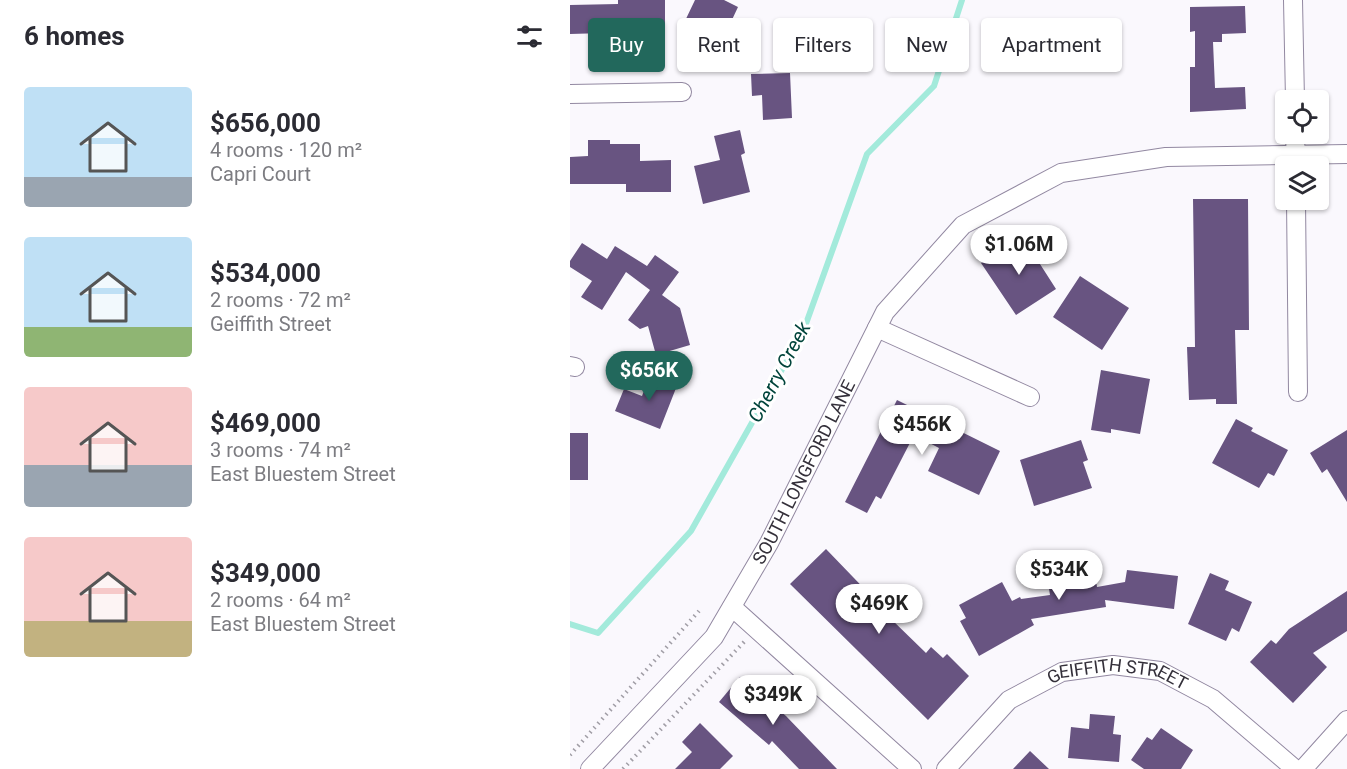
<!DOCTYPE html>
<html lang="en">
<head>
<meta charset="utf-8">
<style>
	body { margin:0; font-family:Roboto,sans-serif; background:#f2f2f3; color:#2b2b33; height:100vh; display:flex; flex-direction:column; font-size:22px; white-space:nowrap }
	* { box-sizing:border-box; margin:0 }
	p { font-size:20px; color:#7c7c81 }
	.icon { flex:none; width:33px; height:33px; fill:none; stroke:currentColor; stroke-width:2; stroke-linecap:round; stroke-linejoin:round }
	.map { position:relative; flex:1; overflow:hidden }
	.side { display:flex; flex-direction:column; background:#fff; width:570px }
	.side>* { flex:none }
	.top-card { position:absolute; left:18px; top:18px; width:570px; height:54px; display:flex; gap:12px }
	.controls { position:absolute; left:705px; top:90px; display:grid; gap:12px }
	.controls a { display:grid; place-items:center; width:54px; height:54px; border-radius:6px; background:#fff; box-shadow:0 2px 4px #0004; font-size:30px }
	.price { position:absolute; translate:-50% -51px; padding:0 14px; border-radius:21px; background:#fff; color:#222; font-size:20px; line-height:39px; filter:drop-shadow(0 2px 3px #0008) }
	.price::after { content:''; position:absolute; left:50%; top:36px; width:18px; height:14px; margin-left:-9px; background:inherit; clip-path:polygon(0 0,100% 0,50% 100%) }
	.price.selected { background:#22685c; color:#fff }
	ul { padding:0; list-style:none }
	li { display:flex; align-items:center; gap:18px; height:150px; padding:0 24px }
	li span { display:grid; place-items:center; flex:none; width:168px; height:120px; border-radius:6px; color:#555 }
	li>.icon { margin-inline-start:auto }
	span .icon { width:72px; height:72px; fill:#fffc; stroke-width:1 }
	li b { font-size:26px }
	h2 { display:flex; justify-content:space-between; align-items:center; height:72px; padding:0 24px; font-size:26px }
	.chip { padding:0 21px; border-radius:6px; background:#fff; box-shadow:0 2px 4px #0004; font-size:21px; line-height:54px }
	.chip.selected { background:#22685c; color:#fff }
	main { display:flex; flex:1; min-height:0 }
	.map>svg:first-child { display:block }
</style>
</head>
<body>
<main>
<section class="side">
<h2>6 homes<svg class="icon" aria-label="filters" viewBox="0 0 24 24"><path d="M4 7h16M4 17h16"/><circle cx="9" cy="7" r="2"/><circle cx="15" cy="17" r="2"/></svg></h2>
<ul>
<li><span style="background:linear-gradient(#bfe0f5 75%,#9aa5b1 0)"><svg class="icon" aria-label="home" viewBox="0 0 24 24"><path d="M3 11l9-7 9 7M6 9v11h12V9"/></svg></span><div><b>$656,000</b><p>4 rooms · 120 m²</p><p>Capri Court</p></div></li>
<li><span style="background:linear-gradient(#bfe0f5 75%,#8fb573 0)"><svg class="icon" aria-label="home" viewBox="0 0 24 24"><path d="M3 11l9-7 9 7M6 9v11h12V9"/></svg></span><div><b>$534,000</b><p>2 rooms · 72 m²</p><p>Geiffith Street</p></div></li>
<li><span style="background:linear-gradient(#f6c9c9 65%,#9aa5b1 0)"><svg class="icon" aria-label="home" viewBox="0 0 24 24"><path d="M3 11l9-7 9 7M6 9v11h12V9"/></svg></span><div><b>$469,000</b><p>3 rooms · 74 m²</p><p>East Bluestem Street</p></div></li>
<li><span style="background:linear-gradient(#f6c9c9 70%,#c2b280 0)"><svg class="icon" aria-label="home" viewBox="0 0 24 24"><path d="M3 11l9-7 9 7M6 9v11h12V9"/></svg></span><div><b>$349,000</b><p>2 rooms · 64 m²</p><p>East Bluestem Street</p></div></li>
</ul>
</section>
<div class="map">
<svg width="777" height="769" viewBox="0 0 777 769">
	<rect width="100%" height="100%" fill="#faf8fd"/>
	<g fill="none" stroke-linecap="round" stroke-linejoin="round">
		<path stroke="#a3eadb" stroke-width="6" d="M 0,624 L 28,633 L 121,531 L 233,332 L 297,154 L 364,86 L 392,0"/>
	</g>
	<path fill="#685481" d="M 48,0 L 95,0 L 95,26 L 35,26 L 35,33 L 0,34 L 0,5 L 48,4 Z
		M 125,0 L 154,0 L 168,7 L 152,41 L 114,23 Z
		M 675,6 L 676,33 L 652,34 L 652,42 L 643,42 L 645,88 L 675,87 L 676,109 L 620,112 L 620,67 L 625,67 L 625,31 L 620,32 L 620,7 Z
		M 220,73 L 222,118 L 193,120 L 192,95 L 182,96 L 181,74 Z
		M 170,130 L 175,153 L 171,155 L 180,192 L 133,204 L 124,166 L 150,160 L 144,136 Z
		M 18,140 L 40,140 L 40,144 L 70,144 L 70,161 L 101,160 L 101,192 L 56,192 L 56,184 L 0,184 L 0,157 L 18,156 Z
		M 623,199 L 678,199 L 679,330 L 665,330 L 667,404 L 646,404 L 646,399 L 619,400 L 617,347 L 625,347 Z
		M 452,236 L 486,289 L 446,315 L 411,263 Z
		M 12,243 L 37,259 L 45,246 L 77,266 L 85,255 L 109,272 L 92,295 L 110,308 L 120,345 L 86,355 L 78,326 L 70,329 L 58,320 L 80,290 L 56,272 L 32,310 L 11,297 L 22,281 L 0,267 L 0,261 Z
		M 510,276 L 559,308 L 532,350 L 483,317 Z
		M 531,370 L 580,379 L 570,434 L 541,429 L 541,433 L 521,430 Z
		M 81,373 L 108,383 L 90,429 L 45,411 L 54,389 L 72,396 Z
		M 327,400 L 430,451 L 409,495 L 358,471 L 369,448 L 344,435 L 311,499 L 306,496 L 297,513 L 275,502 Z
		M 666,419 L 683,428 L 681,431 L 718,450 L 704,476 L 698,473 L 689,488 L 642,463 Z
		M 777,430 L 777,502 L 757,469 L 752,473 L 740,453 Z
		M 0,433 L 18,433 L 18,480 L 0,480 Z
		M 511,440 L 518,460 L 513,462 L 522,488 L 464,506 L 450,460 Z
		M 256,549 L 309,604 L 314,599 L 326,611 L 319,617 L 356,653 L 361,647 L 373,658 L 377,654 L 399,676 L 358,720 L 220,584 Z
		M 522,556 L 527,587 L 555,582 L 557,570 L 608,576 L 604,609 L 535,600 L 536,607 L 461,619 L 464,625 L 409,656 L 390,621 L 396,618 L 389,605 L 432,582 L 442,601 L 450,597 L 451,599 L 480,595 L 475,564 Z
		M 640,573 L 659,581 L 655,590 L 682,602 L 669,632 L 662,628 L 656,641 L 618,624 Z
		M 777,591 L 777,631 L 743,653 L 757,667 L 723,703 L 680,662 L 701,640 L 706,644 L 719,629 Z
		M 170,677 L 216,716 L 267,769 L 229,769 L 202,741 L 199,745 L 149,702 Z
		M 520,714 L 545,716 L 543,734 L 551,735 L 549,762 L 498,758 L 501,727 L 519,729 Z
		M 130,723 L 163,756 L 150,769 L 105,769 L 122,752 L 112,742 Z
		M 591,728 L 623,750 L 611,769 L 574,769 L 561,760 L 577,737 L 582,740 Z
		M 460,751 L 479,769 L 443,769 Z"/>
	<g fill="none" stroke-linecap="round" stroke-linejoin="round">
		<defs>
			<g id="street">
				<path d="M 723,0 L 725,100"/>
				<path d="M 0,94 L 112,92"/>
				<path d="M 725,134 L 726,165"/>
				<path d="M 726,200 L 728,392"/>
				<path d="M 307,328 L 460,397"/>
				<path d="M 0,366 L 5,367"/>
				<path d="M 162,607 L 342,769"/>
				<path id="s1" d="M 20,769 L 144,637 L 199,543 L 315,312 L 393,225 L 491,173 L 596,157 L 777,154"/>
				<path id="s2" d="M 376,769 L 439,700 L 492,672 L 543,665 L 590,671 L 643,699 L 725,769"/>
				<path d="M 733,769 L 777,720"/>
			</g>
		</defs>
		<use href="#street" stroke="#9288a1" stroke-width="20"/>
		<path stroke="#a19ea6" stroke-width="4" stroke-dasharray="1.5 4.5" stroke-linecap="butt" d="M 0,755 L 129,611
			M 53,769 L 175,641"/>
		<use href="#street" stroke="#fff" stroke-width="18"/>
	</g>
	<g text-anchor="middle" stroke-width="6" stroke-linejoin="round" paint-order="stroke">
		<g font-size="18" fill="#34303a" stroke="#fff">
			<text dy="6" stroke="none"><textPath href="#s1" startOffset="369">SOUTH LONGFORD LANE</textPath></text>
			<text dy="6" stroke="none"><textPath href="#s2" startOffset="210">GEIFFITH STREET</textPath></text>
		</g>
		<g font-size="20" font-style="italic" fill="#01443b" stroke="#fff">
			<text transform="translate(209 372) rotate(-62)" y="7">Cherry Creek</text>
		</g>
	</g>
</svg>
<div class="controls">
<a><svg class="icon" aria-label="locate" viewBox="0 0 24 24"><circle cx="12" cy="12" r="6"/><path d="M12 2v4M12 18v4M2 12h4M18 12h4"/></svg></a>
<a><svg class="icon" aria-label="layers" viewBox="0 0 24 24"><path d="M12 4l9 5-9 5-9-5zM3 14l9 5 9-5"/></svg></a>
</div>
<b class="price" style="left:449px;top:276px">$1.06M</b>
<b class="price selected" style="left:79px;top:402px">$656K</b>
<b class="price" style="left:352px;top:456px">$456K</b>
<b class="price" style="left:489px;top:601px">$534K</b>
<b class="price" style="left:309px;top:635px">$469K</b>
<b class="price" style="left:203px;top:726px">$349K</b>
<div class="top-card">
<a class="chip selected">Buy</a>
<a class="chip">Rent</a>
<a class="chip">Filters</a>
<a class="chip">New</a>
<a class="chip">Apartment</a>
</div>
</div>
</main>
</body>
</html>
